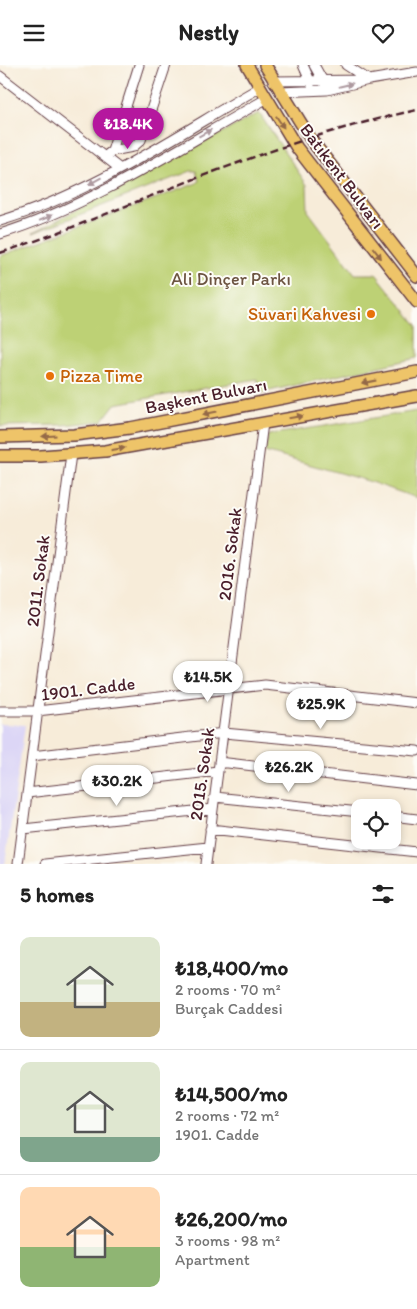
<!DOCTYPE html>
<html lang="en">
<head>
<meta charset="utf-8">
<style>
	body { margin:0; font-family:Itim,sans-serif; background:#f2f2f2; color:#222; height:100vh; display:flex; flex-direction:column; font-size:19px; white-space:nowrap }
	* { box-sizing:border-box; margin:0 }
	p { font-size:16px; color:#767676 }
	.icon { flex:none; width:28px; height:28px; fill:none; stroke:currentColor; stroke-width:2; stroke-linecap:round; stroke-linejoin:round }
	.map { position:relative; height:799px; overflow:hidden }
	.drawer { display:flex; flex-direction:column; background:#fff; flex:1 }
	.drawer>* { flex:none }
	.controls { position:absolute; left:351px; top:734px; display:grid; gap:10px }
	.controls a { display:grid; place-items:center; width:50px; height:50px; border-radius:10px; background:#fff; box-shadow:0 2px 8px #0003; font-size:25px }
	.price { position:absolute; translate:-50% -42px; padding:0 11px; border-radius:18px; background:#fff; color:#222; font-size:16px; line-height:32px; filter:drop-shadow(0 1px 2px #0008) }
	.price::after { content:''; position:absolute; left:50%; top:30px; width:15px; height:11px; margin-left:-8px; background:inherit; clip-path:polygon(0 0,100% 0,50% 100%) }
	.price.active { background:#b5179e; color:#fff }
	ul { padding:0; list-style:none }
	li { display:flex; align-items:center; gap:15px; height:125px; padding:0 20px }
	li+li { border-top:1px solid #e0e0e0 }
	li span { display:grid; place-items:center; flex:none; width:140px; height:100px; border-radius:10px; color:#555 }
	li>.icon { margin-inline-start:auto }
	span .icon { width:60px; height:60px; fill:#fffc; stroke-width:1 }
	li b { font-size:21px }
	h2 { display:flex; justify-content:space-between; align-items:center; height:60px; padding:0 20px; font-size:21px }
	header { display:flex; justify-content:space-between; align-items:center; height:65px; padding:0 20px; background:#fff; font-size:22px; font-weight:800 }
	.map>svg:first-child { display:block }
</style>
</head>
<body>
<header><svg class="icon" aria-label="menu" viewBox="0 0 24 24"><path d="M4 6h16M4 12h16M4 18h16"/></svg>Nestly<svg class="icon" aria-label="heart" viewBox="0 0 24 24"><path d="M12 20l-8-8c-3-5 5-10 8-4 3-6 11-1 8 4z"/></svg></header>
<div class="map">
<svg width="417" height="799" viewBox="0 0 417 799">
	<rect width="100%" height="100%" fill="#fdfcf7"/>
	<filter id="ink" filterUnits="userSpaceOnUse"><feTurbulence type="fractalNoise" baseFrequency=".02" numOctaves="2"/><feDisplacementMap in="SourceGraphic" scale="10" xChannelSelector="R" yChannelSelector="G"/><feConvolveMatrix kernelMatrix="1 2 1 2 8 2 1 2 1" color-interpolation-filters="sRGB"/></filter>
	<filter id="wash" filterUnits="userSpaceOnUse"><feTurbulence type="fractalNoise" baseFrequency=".0096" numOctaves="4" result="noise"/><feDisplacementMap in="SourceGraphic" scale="20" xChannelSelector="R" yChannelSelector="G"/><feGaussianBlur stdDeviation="1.12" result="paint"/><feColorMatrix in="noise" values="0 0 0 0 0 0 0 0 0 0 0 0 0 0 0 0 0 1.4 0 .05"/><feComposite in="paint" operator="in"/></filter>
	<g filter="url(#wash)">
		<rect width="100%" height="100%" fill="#f7ecd9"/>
		<path fill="#dcd6f6" d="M 0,659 L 25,660 L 5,799 L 0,799 Z"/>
		<path fill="#bdd174" stroke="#847850" d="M 259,48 L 307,120 L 308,146 L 355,209 L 376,209 L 417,260 L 417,293 L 260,328 L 257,314 L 115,339 L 102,356 L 64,360 L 0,361 L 0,191 L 197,118 L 199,116 L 196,106 L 191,106 L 33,168 Z
			M 417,346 L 417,433 L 368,416 L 265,387 L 268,370 Z"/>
	</g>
	<g filter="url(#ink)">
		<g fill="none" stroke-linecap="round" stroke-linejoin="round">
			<defs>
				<path id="minor" d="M 303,0 L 311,18
					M 314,0 L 324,18
					M 346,0 L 369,15 L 417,7
					M 0,11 L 119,103
					M 273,16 L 369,15 L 327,25 L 280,27
					M 112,86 L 133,82 L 141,75 L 166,0
					M 108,89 L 112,86 L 139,0
					M 0,156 C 93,128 175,71 259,23
					M 0,169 C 91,141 182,81 266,34
					M 0,646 L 37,646 L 265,620 L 417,638
					M 32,691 L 224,668 L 417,686
					M 219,697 L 417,720
					M 27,728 L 218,706
					M 215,732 L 360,747
					M 392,751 L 417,754
					M 23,764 L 213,744
					M 210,764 L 417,787
					M 18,799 L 71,389
					M 45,799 L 208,782
					M 206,799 L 263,358"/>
				<path id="major" d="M 247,0 L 297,83 L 417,237
					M 265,0 L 312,76 L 417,211
					M 0,372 L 74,370 L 130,363 L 417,307
					M 0,391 L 41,391 L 105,386 L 417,331"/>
			</defs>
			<use href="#minor" stroke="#643e45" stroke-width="11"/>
			<use href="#major" stroke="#643e45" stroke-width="14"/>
			<use href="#minor" stroke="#fff" stroke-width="9"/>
			<use href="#major" stroke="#eec469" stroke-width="11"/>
			<path stroke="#4a1f2b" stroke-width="2.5" stroke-dasharray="8 4" stroke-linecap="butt" d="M 0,188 C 80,162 156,127 235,99 C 294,77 355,58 417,45"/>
		</g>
		<defs><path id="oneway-solid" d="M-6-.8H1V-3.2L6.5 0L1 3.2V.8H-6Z" transform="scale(1.25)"/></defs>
		<g fill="#ae9aa0">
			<use href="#oneway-solid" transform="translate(346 20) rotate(-14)"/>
			<use href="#oneway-solid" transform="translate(205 68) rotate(-29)"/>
			<use href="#oneway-solid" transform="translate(95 116) rotate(151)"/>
			<use href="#oneway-solid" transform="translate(46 153) rotate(-23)"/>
		</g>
		<g fill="#946947">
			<use href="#oneway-solid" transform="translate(280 57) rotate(57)"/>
			<use href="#oneway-solid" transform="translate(377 188) rotate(52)"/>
			<use href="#oneway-solid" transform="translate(369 317) rotate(169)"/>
			<use href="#oneway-solid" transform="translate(210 348) rotate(169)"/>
			<use href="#oneway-solid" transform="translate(296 352) rotate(-10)"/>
			<use href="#oneway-solid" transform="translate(49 371) rotate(177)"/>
			<use href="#oneway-solid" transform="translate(118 384) rotate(-9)"/>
		</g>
	</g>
	<g fill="#e8710a" stroke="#fdfcf7" stroke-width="2">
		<circle cx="371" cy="249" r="5"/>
		<circle cx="50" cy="311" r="5"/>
	</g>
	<g text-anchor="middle" stroke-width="4" stroke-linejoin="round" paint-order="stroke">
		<g font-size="18" fill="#4a1f2b" stroke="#fdfcf7">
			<text transform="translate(342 111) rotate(53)" y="6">Batıkent Bulvarı</text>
			<text transform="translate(206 331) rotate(-11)" y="6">Başkent Bulvarı</text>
			<text transform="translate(230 489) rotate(-83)" y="6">2016. Sokak</text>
			<text transform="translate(38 516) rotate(-83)" y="6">2011. Sokak</text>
			<text transform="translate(88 624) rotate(-7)" y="6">1901. Cadde</text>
			<text transform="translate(202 709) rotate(-82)" y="6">2015. Sokak</text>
		</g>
		<g font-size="18" fill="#6c5441" stroke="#fdfcf7">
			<text x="231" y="220">Ali Dinçer Parkı</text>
		</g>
		<g font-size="18" fill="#c56008" stroke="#fdfcf7" text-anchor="end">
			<text x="361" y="255">Süvari Kahvesi</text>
			<text x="60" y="317" text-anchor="start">Pizza Time</text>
		</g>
	</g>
</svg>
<div class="controls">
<a><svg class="icon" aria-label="locate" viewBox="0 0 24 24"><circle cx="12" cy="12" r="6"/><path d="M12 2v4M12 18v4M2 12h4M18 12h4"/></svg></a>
</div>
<b class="price active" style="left:128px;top:85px">₺18.4K</b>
<b class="price" style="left:208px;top:638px">₺14.5K</b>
<b class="price" style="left:321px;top:665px">₺25.9K</b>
<b class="price" style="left:289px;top:728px">₺26.2K</b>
<b class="price" style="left:117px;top:742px">₺30.2K</b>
</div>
<section class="drawer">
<h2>5 homes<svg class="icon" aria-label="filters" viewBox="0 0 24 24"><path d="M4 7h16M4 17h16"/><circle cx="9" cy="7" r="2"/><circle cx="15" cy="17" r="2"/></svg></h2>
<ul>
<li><span style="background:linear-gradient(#dfe7d0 65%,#c2b280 0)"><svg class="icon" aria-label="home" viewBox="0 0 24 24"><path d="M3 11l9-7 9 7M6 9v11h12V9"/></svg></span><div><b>₺18,400/mo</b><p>2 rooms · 70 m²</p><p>Burçak Caddesi</p></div></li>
<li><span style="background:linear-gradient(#dfe7d0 75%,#7fa58c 0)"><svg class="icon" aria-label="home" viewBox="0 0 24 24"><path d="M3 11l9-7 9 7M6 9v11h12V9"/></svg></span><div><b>₺14,500/mo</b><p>2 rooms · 72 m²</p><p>1901. Cadde</p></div></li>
<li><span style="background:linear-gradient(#ffd9b3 60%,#8fb573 0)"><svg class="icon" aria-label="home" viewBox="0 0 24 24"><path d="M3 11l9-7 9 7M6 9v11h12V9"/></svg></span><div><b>₺26,200/mo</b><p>3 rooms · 98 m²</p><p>Apartment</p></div></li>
</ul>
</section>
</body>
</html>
